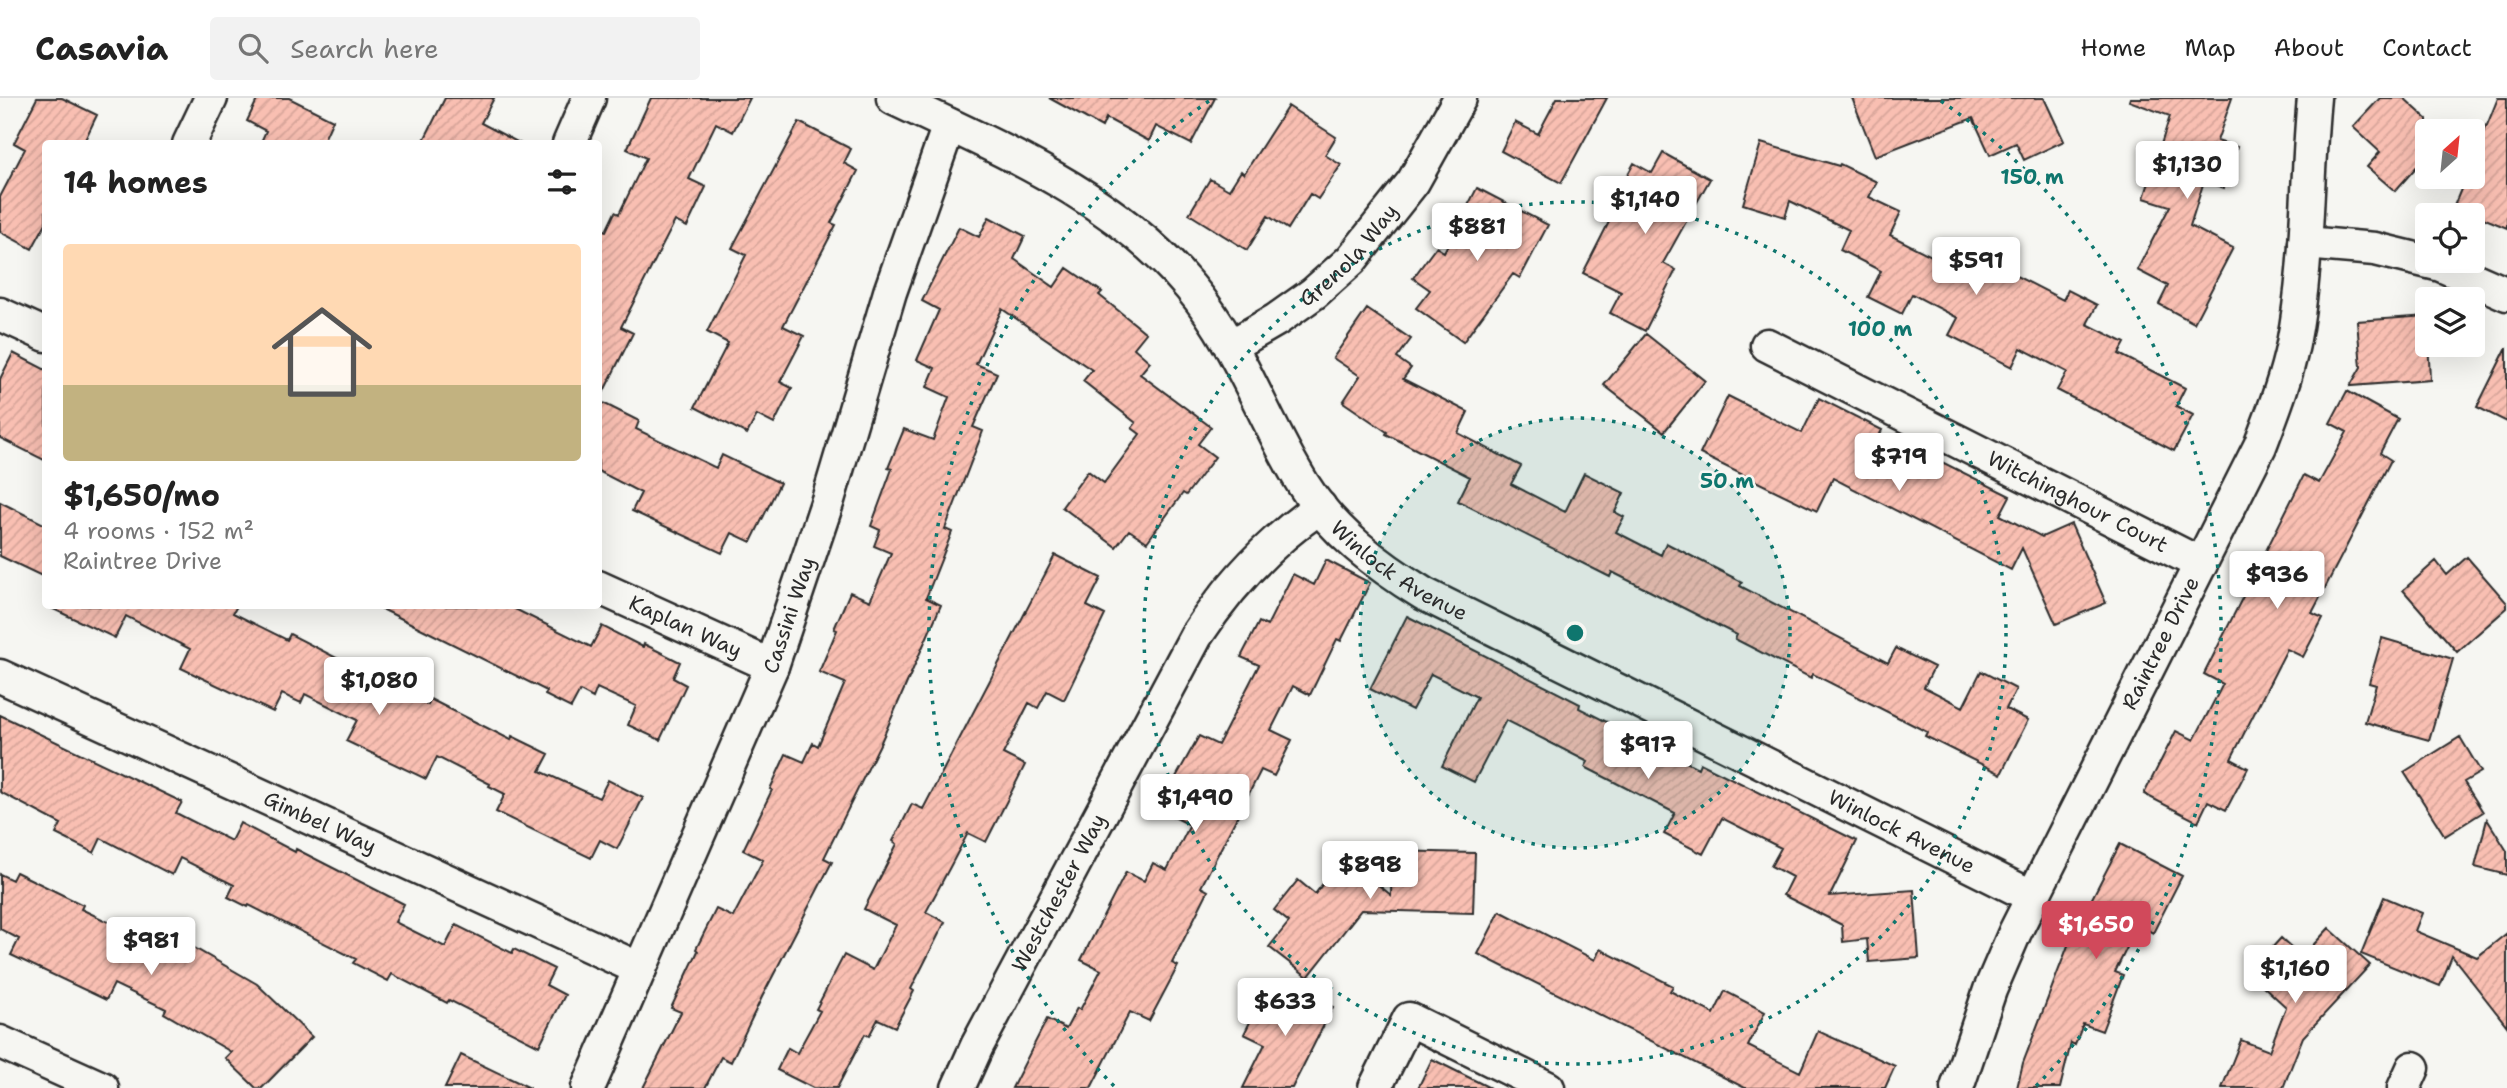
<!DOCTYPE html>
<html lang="en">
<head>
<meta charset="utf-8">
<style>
	body { margin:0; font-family:"Shantell Sans",sans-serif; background:#f2f2f2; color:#222; height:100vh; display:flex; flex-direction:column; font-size:26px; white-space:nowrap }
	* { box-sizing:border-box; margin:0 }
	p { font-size:23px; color:#767676 }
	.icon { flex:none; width:38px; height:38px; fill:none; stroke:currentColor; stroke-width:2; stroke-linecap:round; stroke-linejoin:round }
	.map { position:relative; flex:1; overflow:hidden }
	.details { position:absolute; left:42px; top:42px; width:560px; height:469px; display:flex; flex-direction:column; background:#fff; border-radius:7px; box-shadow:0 7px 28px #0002 }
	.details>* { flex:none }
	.needle { width:46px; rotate:27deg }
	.buttons { position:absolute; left:2415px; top:21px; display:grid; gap:14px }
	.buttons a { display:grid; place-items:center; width:70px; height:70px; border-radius:7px; background:#fff; box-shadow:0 7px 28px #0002; font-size:35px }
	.price { position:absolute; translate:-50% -60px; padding:0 16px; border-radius:7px; background:#fff; color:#222; font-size:23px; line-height:46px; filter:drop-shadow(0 2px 4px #0008) }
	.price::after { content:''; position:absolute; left:50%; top:42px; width:21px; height:16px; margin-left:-10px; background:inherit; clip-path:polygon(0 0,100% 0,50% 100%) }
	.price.current { background:#d1495b; color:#fff }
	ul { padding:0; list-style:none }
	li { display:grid; align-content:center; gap:14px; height:371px; padding:0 21px }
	li span { display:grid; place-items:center; height:217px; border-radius:7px; color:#555 }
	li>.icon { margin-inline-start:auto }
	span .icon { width:126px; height:126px; fill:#fffc; stroke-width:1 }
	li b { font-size:30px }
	h2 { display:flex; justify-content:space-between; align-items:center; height:84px; padding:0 21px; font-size:30px }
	header { display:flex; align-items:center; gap:42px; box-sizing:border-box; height:98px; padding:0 35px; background:#fff; border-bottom:2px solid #e0e0e0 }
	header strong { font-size:33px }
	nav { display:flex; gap:38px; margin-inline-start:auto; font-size:24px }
	.search { width:490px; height:63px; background:#f2f2f2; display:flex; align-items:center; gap:18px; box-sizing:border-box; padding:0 24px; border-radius:7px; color:#767676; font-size:26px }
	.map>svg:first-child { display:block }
</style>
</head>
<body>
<header>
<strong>Casavia</strong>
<div class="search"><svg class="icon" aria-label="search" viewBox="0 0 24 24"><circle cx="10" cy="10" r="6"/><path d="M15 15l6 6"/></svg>Search here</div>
<nav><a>Home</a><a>Map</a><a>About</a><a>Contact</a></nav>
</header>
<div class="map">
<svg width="2507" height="990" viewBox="0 0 2507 990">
	<defs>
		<pattern id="building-hatch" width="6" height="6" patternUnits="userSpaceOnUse" patternTransform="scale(1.75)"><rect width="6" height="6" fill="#f9bfb2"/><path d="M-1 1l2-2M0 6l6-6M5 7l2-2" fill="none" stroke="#d6a499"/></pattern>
	</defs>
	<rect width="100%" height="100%" fill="#f6f6f2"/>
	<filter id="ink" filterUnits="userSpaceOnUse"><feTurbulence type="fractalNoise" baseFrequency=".0143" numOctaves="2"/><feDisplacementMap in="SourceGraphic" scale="14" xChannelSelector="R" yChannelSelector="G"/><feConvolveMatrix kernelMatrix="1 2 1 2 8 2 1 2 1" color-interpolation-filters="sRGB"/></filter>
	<g filter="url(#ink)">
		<path fill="url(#building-hatch)" stroke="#2b2b2b" stroke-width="2" d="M 37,0 L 62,0 L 97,17 L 83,46 L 46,46 L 46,125 L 32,151 L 0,134 L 0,99 L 25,51 L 14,45 Z
			M 258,0 L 289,0 L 333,22 L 322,46 L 260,46 L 266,33 L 247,23 Z
			M 445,0 L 494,0 L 481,25 L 521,46 L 422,46 Z
			M 651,0 L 750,0 L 733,34 L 716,25 L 689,81 L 706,89 L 687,129 L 675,123 L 621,229 L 633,235 L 599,303 L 639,323 L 636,331 L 716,370 L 722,357 L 780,385 L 751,444 L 732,435 L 722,455 L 632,413 L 641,395 L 598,373 L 598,130 L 606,133 L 615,114 L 619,116 L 646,60 L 627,51 Z
			M 1049,0 L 1215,0 L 1191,46 L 1156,28 L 1149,43 L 1106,20 L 1102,29 Z
			M 1557,0 L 1607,0 L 1561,85 L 1501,53 L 1515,24 L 1538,36 Z
			M 1852,0 L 2044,0 L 2064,43 L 2024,62 L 2016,45 L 1990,57 L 1973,20 L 1875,58 Z
			M 2130,0 L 2232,0 L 2217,43 L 2237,49 L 2224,90 L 2204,83 L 2190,128 L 2233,150 L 2194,225 L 2159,206 L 2168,188 L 2137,172 L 2170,108 L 2144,100 L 2170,18 L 2129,3 Z
			M 2380,0 L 2404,0 L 2427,21 L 2427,57 L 2395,93 L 2367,69 L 2380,54 L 2353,29 Z
			M 2498,0 L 2507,0 L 2507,130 L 2454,108 L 2466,79 L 2473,79 L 2473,62 Z
			M 1288,8 L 1336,39 L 1325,57 L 1341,67 L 1318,101 L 1310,96 L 1288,131 L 1268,118 L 1247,152 L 1189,116 L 1210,81 L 1229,92 L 1241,73 L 1244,76 Z
			M 799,24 L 851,51 L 844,65 L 858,73 L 831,125 L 836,127 L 783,228 L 804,238 L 780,284 L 792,290 L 774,326 L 757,317 L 747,336 L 695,309 L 728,245 L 707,234 L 746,157 L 732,150 Z
			M 1761,45 L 1839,68 L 1840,66 L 1877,84 L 1869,99 L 1901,114 L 1890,137 L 1977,181 L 1987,163 L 2063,202 L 2068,192 L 2097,207 L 2087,226 L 2125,245 L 2119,256 L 2185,290 L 2176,308 L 2193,317 L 2174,353 L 2057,292 L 2067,274 L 2021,250 L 2012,269 L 1949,237 L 1958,220 L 1912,196 L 1902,216 L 1868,199 L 1881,173 L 1840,152 L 1849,132 L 1790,103 L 1785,119 L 1743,106 Z
			M 1663,55 L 1710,81 L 1663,165 L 1676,172 L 1645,233 L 1610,215 L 1621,194 L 1583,175 L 1609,124 L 1603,121 L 1634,65 L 1652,75 Z
			M 1477,90 L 1548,127 L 1520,180 L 1513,176 L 1463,244 L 1416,210 L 1430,192 L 1413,180 L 1436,149 L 1444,154 Z
			M 989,119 L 1025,138 L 1014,161 L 1054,189 L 1067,170 L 1102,194 L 1099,197 L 1146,235 L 1134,250 L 1150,264 L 1140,276 L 1211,329 L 1198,346 L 1215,359 L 1186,397 L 1183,395 L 1147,444 L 1129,432 L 1116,449 L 1062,409 L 1088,373 L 1104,385 L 1140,336 L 1132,330 L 1136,325 L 1083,283 L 1092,272 L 1002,211 L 976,266 L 997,275 L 973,329 L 983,333 L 945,431 L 952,434 L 926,500 L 941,507 L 881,644 L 824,760 L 832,764 L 762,899 L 731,964 L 721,959 L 705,990 L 643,990 L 681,914 L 671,910 L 698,853 L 696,851 L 716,811 L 733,819 L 763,762 L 743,752 L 772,692 L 770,691 L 786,656 L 804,664 L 813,645 L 818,648 L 845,585 L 819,574 L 837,532 L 834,531 L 850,494 L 870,503 L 891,455 L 874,448 L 880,432 L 871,428 L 892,371 L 888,370 L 904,331 L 933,342 L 949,299 L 927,289 L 935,270 L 917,262 L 939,212 L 922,203 L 959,129 L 979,139 Z
			M 1367,211 L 1411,241 L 1397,260 L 1411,270 L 1403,281 L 1468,314 L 1458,335 L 1521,368 L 1511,386 L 1565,414 L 1584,375 L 1624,395 L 1615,414 L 1624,419 L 1616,434 L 1661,457 L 1666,445 L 1742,484 L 1740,488 L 1888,565 L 1896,550 L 1934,569 L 1924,589 L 1963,609 L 1981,573 L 2016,591 L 2006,611 L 2028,622 L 2001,676 L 1925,638 L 1927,634 L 1813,576 L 1811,580 L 1735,541 L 1737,537 L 1612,474 L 1610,479 L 1458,403 L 1470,379 L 1386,336 L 1387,334 L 1343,304 L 1360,278 L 1333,260 Z
			M 2427,218 L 2430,282 L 2350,288 L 2361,269 L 2357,223 Z
			M 1646,236 L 1705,283 L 1664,334 L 1604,287 Z
			M 2507,249 L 2507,324 L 2477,309 Z
			M 13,255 L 46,272 L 46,363 L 0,340 L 0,281 Z
			M 2347,293 L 2398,321 L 2380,355 L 2391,362 L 2312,515 L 2323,520 L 2303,559 L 2287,551 L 2231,661 L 2248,670 L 2226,712 L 2208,703 L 2198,724 L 2144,696 L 2176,633 L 2194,642 L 2223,586 L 2204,576 L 2304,377 L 2319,385 L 2347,334 L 2330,325 Z
			M 1728,298 L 1802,335 L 1819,300 L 1882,332 L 1872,352 L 1919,376 L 1928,357 L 2010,398 L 2000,417 L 2042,439 L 2071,426 L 2106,505 L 2056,526 L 2022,450 L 2011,472 L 1833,380 L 1817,413 L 1700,356 Z
			M 0,404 L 46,427 L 46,480 L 0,458 Z
			M 1055,457 L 1101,480 L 1087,508 L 1105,517 L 1064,602 L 1047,593 L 1038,610 L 1029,605 L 1003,656 L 1025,667 L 986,744 L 968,735 L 926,814 L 945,824 L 911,891 L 914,893 L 895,929 L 878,921 L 869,938 L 865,936 L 837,990 L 813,990 L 777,972 L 788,950 L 797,955 L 820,913 L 816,911 L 844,857 L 873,872 L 896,827 L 864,811 L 897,746 L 893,743 L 912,706 L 923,711 Z
			M 2467,459 L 2507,505 L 2507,510 L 2457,554 L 2403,492 L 2436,463 L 2447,477 Z
			M 1326,462 L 1370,485 L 1341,543 L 1337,541 L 1310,597 L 1293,588 L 1271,632 L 1292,642 L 1274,678 L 1261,672 L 1201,789 L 1208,793 L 1172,865 L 1178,868 L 1149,923 L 1130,914 L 1091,990 L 1012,990 L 1047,921 L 1066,931 L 1077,910 L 1080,912 L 1101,872 L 1081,862 L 1126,774 L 1144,783 L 1153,765 L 1167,772 L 1190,727 L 1158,711 L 1199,638 L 1218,647 L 1259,567 L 1241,559 L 1259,524 L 1267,528 L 1293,476 L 1314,487 Z
			M 47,508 L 237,508 L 233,515 L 287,542 L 290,536 L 428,607 L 430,601 L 511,642 L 512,638 L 549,656 L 540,673 L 599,700 L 608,682 L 643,700 L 617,751 L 600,742 L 591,760 L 496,714 L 505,696 L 489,688 L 490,686 L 437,659 L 426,681 L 346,643 L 357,622 L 305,596 L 301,605 L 282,596 L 273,614 L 181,570 L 190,551 L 126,518 L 115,540 Z
			M 376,508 L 509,508 L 591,549 L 602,528 L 643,549 L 644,546 L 680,564 L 673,580 L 686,587 L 660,642 L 628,627 L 636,608 L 597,590 L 593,600 L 580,593 L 571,610 L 545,597 L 547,593 Z
			M 1407,518 L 1580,606 L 1579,610 L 1698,670 L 1700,665 L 1857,743 L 1830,798 L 1914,792 L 1919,860 L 1869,864 L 1867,841 L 1843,844 L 1842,827 L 1783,797 L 1792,779 L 1771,768 L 1781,750 L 1722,720 L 1703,756 L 1664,736 L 1675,715 L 1585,669 L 1588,664 L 1506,622 L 1474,684 L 1442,668 L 1477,599 L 1431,576 L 1412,612 L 1370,591 Z
			M 2382,540 L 2453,561 L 2429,642 L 2365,624 L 2376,587 L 2369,585 Z
			M 0,617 L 182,704 L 176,715 L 231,743 L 240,725 L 295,754 L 296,751 L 404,806 L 395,824 L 445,849 L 456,827 L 512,855 L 514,851 L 554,871 L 546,887 L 565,897 L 539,948 L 449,902 L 447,905 L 392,876 L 388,883 L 353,865 L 356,861 L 249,807 L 248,809 L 228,799 L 234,787 L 180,760 L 172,777 L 101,740 L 94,755 L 56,736 L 61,726 L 0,694 Z
			M 2460,639 L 2481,674 L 2464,684 L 2483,714 L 2445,738 L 2404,674 Z
			M 2487,721 L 2507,753 L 2507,777 L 2475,769 Z
			M 2120,746 L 2182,778 L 2153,835 L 2138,827 L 2115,874 L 2123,877 L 2102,933 L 2083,926 L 2075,947 L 2071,945 L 2060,990 L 2017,990 L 2023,965 L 2069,845 Z
			M 1392,753 L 1475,755 L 1473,815 L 1361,812 L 1308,879 L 1269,849 L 1289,824 L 1274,812 L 1298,782 L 1315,796 L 1343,759 L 1391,797 Z
			M 16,774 L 83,807 L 81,811 L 175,856 L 182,843 L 257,886 L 312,939 L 262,990 L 256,990 L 225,960 L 231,954 L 164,915 L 166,911 L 114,886 L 106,902 L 11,857 L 19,841 L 0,831 L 0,776 L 12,782 Z
			M 2384,799 L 2422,815 L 2415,833 L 2477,859 L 2507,835 L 2507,928 L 2452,858 L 2440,888 L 2361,856 Z
			M 1500,813 L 1595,862 L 1600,851 L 1673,888 L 1670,893 L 1714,916 L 1725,893 L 1765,914 L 1748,948 L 1800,974 L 1818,933 L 1895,968 L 1885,990 L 1745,990 L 1478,856 Z
			M 2329,830 L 2370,867 L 2303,939 L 2283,990 L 2222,990 L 2241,942 L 2269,953 L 2286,909 L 2249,875 L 2281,840 L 2302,859 Z
			M 1292,888 L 1333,909 L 1292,990 L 1243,990 L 1265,946 L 1244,936 L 1263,898 L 1282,908 Z
			M 461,957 L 530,990 L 445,990 Z
			M 1432,961 L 1490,990 L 1418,990 Z"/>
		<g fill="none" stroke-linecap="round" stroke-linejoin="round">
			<defs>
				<g id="minor">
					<path id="s1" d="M 893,0 C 999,51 1113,97 1190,189 C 1240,248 1263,322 1303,386 C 1333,434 1377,467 1424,496 L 2033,799"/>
					<path d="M 189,46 L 211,0"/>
					<path d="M 569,46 L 589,0"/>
					<path d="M 2305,145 L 2375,151 L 2441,167 L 2507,196"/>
					<path d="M 0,216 L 46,237"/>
					<path id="s2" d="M 1767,247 L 2201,466"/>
					<path id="s3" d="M 1231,248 L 1276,222 L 1314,195 L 1351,162 L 1413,84 L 1460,0"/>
					<path id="s4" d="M 598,489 L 772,568"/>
					<path id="s5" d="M 0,578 L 640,871"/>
					<path d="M 0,944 L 102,990"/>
					<path id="s6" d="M 588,990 L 772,568 L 828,402 L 890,194 L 949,27"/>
					<path id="s7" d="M 958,990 L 977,948 L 1196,538 C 1230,486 1269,444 1320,409"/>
					<path d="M 1375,990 L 1409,921 L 1548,990"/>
					<path id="s8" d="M 1957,990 L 1990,892 L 2015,834 L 2260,348 C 2273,314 2286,281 2293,246 C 2309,165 2306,82 2314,0"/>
					<path d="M 2404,990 L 2413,970"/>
				</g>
			</defs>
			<use href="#minor" stroke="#2b2b2b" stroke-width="37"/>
			<use href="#minor" stroke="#f6f6f2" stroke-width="32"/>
		</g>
	</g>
	<circle cx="1575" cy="535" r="215" fill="#0f766e" fill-opacity=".12"/>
	<g fill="none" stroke="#0f766e" stroke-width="3.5" stroke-dasharray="3.5 7">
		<circle cx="1575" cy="535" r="215"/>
		<circle cx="1575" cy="535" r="431"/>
		<path d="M1114 988A646 646 0 0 1 1209 3M1941 3A646 646 0 0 1 2036 988"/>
	</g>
	<g text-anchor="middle" stroke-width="5" stroke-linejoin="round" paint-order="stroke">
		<g font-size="21" fill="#2b2b2b" stroke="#f6f6f2">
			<text dy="7" stroke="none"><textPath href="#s3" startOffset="150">Grenola Way</textPath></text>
			<text dy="7" stroke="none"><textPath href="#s2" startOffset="348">Witchinghour Court</textPath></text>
			<text dy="7" stroke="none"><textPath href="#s1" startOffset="714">Winlock Avenue</textPath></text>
			<text dy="7" stroke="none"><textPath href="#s6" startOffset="514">Cassini Way</textPath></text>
			<text dy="7" stroke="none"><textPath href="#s4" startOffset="96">Kaplan Way</textPath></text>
			<text dy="7" stroke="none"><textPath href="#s8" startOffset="490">Raintree Drive</textPath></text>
			<text dy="7" stroke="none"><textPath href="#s5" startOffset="352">Gimbel Way</textPath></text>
			<text dy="7" stroke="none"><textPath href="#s1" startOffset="1281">Winlock Avenue</textPath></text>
			<text dy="7" stroke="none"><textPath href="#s7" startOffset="220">Westchester Way</textPath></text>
		</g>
	</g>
	<circle cx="1575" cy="535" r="10" fill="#0f766e" stroke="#f6f6f2" stroke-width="3.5"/>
	<g font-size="21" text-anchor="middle" font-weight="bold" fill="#0f766e" stroke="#f6f6f2" stroke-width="5" stroke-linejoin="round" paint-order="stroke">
		<text x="2032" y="86">150 m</text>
		<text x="1880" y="238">100 m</text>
		<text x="1727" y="390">50 m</text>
	</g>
</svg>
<div class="buttons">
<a><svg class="needle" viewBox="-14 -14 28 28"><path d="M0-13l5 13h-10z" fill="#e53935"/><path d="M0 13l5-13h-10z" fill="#767676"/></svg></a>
<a><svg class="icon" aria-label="locate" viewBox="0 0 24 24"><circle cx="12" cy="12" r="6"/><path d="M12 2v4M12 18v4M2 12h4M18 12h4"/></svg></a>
<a><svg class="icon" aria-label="layers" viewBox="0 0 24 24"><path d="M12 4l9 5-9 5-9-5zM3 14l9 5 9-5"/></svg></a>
</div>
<b class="price" style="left:2187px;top:103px">$1,130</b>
<b class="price" style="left:1645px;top:138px">$1,140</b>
<b class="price" style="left:1477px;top:165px">$881</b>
<b class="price" style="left:1976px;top:199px">$591</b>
<b class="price" style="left:1899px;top:395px">$719</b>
<b class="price" style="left:2277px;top:513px">$936</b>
<b class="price" style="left:379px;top:619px">$1,080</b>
<b class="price" style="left:1648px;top:683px">$917</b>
<b class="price" style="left:1195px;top:736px">$1,490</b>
<b class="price" style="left:1370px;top:803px">$898</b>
<b class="price current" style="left:2096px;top:863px">$1,650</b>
<b class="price" style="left:151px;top:879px">$981</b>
<b class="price" style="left:2295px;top:907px">$1,160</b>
<b class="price" style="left:1285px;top:940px">$633</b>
<section class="details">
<h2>14 homes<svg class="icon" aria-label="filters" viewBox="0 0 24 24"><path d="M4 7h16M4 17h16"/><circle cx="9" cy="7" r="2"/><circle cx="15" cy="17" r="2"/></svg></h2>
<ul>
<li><span style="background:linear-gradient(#ffd9b3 65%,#c2b280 0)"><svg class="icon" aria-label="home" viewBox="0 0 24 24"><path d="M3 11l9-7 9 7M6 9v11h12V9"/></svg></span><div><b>$1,650/mo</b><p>4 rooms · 152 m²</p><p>Raintree Drive</p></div></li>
</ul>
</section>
</div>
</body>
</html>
